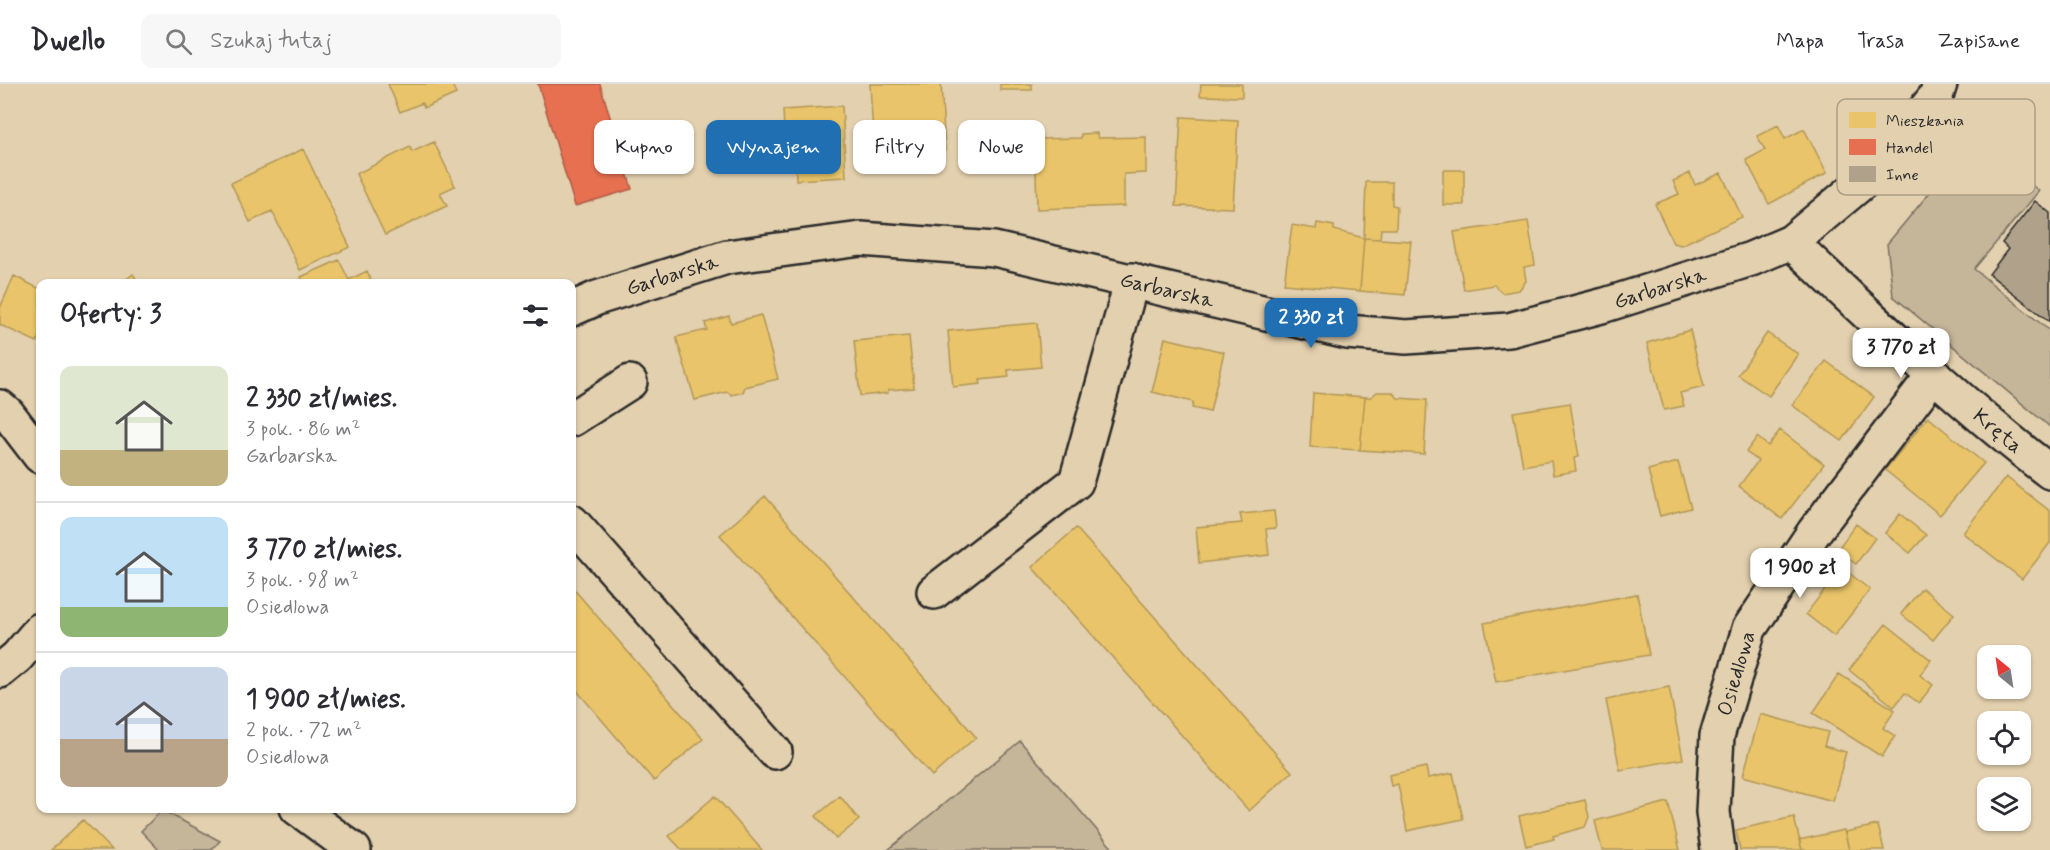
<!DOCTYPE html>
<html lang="pl">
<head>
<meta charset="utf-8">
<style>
	body { margin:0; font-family:Mynerve,sans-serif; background:#f7f7f7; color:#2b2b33; height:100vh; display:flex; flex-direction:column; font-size:22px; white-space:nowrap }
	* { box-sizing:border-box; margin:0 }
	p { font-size:20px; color:#7c7c81 }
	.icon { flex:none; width:33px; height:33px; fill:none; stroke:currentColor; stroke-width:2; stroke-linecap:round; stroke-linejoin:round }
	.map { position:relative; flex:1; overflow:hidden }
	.side { position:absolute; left:36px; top:195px; width:540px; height:534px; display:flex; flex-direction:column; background:#fff; border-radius:12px; box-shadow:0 2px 4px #0004 }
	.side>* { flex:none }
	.top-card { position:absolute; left:594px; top:36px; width:570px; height:54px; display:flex; gap:12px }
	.needle { width:39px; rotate:330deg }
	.buttons { position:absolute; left:1977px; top:561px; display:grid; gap:12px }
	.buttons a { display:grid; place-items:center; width:54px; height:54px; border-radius:12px; background:#fff; box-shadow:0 2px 4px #0004; font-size:30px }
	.price { position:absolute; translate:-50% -51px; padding:0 14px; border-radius:12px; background:#fff; color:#222; font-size:20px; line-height:39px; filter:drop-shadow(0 2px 3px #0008) }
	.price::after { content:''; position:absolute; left:50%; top:36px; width:18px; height:14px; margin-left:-9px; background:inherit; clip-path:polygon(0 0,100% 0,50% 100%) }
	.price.selected { background:#1f6fb2; color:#fff }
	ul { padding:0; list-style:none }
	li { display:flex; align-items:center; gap:18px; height:150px; padding:0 24px }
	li+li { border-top:2px solid #e1e1e2 }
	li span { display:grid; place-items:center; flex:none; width:168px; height:120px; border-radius:12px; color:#555 }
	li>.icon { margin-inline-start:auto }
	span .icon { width:72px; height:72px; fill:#fffc; stroke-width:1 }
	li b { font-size:26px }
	h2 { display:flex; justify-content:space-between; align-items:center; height:72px; padding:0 24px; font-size:26px }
	.tag { padding:0 21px; border-radius:12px; background:#fff; box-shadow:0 2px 4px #0004; font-size:21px; line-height:54px }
	.tag.selected { background:#1f6fb2; color:#fff }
	header { display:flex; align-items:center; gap:36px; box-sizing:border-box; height:84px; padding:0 30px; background:#fff; border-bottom:2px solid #e1e1e2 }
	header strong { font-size:28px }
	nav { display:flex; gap:33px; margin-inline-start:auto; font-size:21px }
	.search { width:420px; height:54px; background:#f7f7f7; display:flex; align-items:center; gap:15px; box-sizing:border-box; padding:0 21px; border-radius:12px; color:#7c7c81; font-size:22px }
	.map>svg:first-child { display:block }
</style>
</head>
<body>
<header>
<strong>Dwello</strong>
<div class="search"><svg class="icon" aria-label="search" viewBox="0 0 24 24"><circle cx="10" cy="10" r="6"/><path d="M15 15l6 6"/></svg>Szukaj tutaj</div>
<nav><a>Mapa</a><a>Trasa</a><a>Zapisane</a></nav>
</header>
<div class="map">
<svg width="2050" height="766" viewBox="0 0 2050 766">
	<rect width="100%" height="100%" fill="#e3d0ae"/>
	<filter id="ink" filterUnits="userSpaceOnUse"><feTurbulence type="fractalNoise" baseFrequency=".0167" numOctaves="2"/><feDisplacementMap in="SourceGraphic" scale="12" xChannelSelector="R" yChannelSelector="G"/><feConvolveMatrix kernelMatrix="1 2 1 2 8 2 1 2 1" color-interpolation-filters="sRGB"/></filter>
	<g filter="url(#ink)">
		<path fill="#c5b599" stroke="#787062" stroke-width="1.5" d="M 1974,55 L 2039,107 L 1974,185 L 2050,247 L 2050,343 L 1893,212 L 1887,160 Z
			M 1020,657 L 1114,766 L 888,766 Z
			M 162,726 L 220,757 L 211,766 L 159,766 L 141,747 Z"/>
		<path fill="#e9c46a" stroke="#b09657" stroke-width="1.5" d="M 388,0 L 452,0 L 456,10 L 424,24 L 422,19 L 400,28 Z
			M 870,0 L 941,0 L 945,66 L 874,70 Z
			M 1000,0 L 1032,0 L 1032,6 L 1000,6 Z
			M 1201,0 L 1242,0 L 1242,13 L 1200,12 Z
			M 842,22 L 846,93 L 796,96 L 795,65 L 785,66 L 783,26 Z
			M 1181,33 L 1238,36 L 1233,124 L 1176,122 Z
			M 1778,41 L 1785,55 L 1804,45 L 1827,89 L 1769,120 L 1746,76 L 1765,66 L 1757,52 Z
			M 1097,49 L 1098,54 L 1146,53 L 1146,89 L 1124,90 L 1124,122 L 1037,125 L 1035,55 L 1081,54 L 1081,50 Z
			M 434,58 L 455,102 L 440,109 L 447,122 L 385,151 L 356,90 L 410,63 L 412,68 Z
			M 303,65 L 350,163 L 300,186 L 272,127 L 250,138 L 231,99 Z
			M 1443,86 L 1464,86 L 1464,121 L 1443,121 Z
			M 1690,89 L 1695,101 L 1721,89 L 1742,133 L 1681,161 L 1673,159 L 1655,120 L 1679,110 L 1673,97 Z
			M 1366,98 L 1392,98 L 1392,121 L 1397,122 L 1396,145 L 1381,145 L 1380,155 L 1364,154 Z
			M 1528,137 L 1535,181 L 1524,183 L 1526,197 L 1519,206 L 1502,209 L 1494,201 L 1464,206 L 1454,148 Z
			M 1317,139 L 1334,142 L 1334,146 L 1364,154 L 1360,207 L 1284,200 L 1292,141 L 1316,145 Z
			M 1364,154 L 1411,157 L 1405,211 L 1360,207 Z
			M 339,176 L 349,196 L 367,187 L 373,200 L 304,200 L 301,193 Z
			M 133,190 L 140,200 L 120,200 Z
			M 14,192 L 40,205 L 40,250 L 37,258 L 0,241 L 0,224 Z
			M 761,231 L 778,295 L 745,303 L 743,308 L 732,311 L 727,308 L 695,316 L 676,253 L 707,246 L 705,239 L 729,232 L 731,239 Z
			M 1037,239 L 1041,283 L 1008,286 L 1009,293 L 980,296 L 981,300 L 953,303 L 948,247 Z
			M 1690,246 L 1704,303 L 1680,309 L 1684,322 L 1664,326 L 1647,259 Z
			M 1767,249 L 1798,270 L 1769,312 L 1738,291 Z
			M 909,252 L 914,304 L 888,306 L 888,309 L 860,312 L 854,257 Z
			M 1165,254 L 1224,268 L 1210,328 L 1192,324 L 1193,318 L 1152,308 Z
			M 1826,277 L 1874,313 L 1842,357 L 1792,321 Z
			M 1377,308 L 1392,308 L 1398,314 L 1427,316 L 1424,370 L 1360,366 L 1365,313 L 1371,313 Z
			M 1313,309 L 1365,313 L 1360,366 L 1310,363 Z
			M 1570,319 L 1579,373 L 1574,374 L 1576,387 L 1553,391 L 1551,377 L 1523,382 L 1513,328 Z
			M 1928,333 L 1984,379 L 1940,431 L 1885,386 Z
			M 1780,346 L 1824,380 L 1782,435 L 1739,402 L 1758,377 L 1746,368 L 1757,353 L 1768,362 Z
			M 1678,378 L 1691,424 L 1660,432 L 1648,386 Z
			M 2006,393 L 2050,427 L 2050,459 L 2022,495 L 1963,449 Z
			M 765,412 L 976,653 L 932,692 L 720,451 Z
			M 1274,427 L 1276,444 L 1266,445 L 1269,471 L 1199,479 L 1196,443 L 1242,439 L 1240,430 Z
			M 1900,430 L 1926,451 L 1910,469 L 1885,449 Z
			M 1856,440 L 1875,454 L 1856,480 L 1837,466 Z
			M 1076,444 L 1292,688 L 1249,727 L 1032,483 Z
			M 1842,483 L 1870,506 L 1834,552 L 1806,530 Z
			M 572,503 L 703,655 L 654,697 L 572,601 Z
			M 1922,504 L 1954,530 L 1933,556 L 1901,530 Z
			M 1637,510 L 1649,571 L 1496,598 L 1484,539 Z
			M 1886,540 L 1931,576 L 1920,591 L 1933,601 L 1919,619 L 1905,609 L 1894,623 L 1849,586 Z
			M 1839,590 L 1895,626 L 1883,644 L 1895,652 L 1882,673 L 1813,629 Z
			M 1669,603 L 1683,675 L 1620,686 L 1606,616 Z
			M 1760,630 L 1828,648 L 1824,662 L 1846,668 L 1833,717 L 1743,692 Z
			M 1426,683 L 1428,694 L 1453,689 L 1463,735 L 1407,747 L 1398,700 L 1391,702 L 1389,691 Z
			M 715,712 L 741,742 L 762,766 L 682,766 L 669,752 Z
			M 840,712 L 859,736 L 836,755 L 816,732 Z
			M 1585,716 L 1589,733 L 1585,743 L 1553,752 L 1554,755 L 1526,762 L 1519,732 Z
			M 1668,718 L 1680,766 L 1602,766 L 1595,737 Z
			M 1794,733 L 1802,766 L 1740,766 L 1736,746 Z
			M 83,736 L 112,766 L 51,766 Z
			M 1878,741 L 1884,766 L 1849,766 L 1845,748 Z
			M 1844,746 L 1849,766 L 1802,766 L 1799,756 Z"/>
		<path fill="#e76f51" stroke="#af5b46" stroke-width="1.5" d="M 538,0 L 600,0 L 632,105 L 575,122 Z"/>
		<path fill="#b0a28a" stroke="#2b2b2b" stroke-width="1.5" d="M 2035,117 L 2050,129 L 2050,238 L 1989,190 L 2008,165 L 2002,159 Z"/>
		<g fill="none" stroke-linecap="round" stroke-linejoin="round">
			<defs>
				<g id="minor">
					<path id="s1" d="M 1791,158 C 1875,237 1958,318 2050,388"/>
					<path id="s2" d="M 572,225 L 597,214 L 727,173 L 861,155 L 994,165 L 1347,248 L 1406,253 L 1509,246 L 1605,221 L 1751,175 L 1791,158 L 1877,86 L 1936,12 L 1940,0"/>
					<path d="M 0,323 L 8,330 L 40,372"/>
					<path d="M 572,335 L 630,298"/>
					<path d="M 572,438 L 775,668"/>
					<path d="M 934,508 L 1076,398 L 1132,196"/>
					<path d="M 0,587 L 17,573 L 40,546"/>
					<path d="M 297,724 L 354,766"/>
					<path id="s3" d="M 1718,766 L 1713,728 L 1717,652 L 1749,545 L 1814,448 L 1934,290"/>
				</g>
			</defs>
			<use href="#minor" stroke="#2b2b2b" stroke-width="38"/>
			<use href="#minor" stroke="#e3d0ae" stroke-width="33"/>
		</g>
	</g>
	<g text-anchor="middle" stroke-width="6" stroke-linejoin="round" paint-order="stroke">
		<g font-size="21" fill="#2b2b2b" stroke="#e3d0ae">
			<text dy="7" stroke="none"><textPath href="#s2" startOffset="106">Garbarska</textPath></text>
			<text dy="7" stroke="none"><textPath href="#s2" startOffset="610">Garbarska</textPath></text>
			<text dy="7" stroke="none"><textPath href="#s2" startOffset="1114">Garbarska</textPath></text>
			<text dy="7" stroke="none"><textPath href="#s1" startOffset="280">Kręta</textPath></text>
			<text dy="7" stroke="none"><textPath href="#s3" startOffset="180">Osiedlowa</textPath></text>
		</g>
	</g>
	<rect x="1837" y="15" width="198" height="96" rx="9" fill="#e3d0ae" stroke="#ac9e87" stroke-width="1.5"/>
	<rect x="1849" y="28" width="27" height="16" fill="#e9c46a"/>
	<rect x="1849" y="55" width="27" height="16" fill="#e76f51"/>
	<rect x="1849" y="82" width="27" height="16" fill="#b0a28a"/>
	<g font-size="16" fill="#2b2b2b">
		<text x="1886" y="42">Mieszkania</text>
		<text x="1886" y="69">Handel</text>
		<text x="1886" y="96">Inne</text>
	</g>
</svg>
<div class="buttons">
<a><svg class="needle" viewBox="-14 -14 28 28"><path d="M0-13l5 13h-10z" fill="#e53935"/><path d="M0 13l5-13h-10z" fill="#7c7c81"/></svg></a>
<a><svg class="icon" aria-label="locate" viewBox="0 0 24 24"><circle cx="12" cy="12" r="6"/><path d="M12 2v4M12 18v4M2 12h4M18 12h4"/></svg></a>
<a><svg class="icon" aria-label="layers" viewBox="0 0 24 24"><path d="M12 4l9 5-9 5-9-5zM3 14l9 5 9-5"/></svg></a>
</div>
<b class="price selected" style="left:1311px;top:265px">2 330 zł</b>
<b class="price" style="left:1901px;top:295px">3 770 zł</b>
<b class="price" style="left:1800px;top:515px">1 900 zł</b>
<div class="top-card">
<a class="tag">Kupno</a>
<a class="tag selected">Wynajem</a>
<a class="tag">Filtry</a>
<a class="tag">Nowe</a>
</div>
<section class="side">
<h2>Oferty: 3<svg class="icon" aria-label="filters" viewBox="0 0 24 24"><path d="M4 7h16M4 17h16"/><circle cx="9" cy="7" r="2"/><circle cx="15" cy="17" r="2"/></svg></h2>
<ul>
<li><span style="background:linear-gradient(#dfe7d0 70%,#c2b280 0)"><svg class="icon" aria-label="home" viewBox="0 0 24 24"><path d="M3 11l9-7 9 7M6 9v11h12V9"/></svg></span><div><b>2 330 zł/mies.</b><p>3 pok. · 86 m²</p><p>Garbarska</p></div></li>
<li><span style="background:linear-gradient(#bfe0f5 75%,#8fb573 0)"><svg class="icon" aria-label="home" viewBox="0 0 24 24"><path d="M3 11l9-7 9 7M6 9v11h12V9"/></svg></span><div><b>3 770 zł/mies.</b><p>3 pok. · 98 m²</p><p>Osiedlowa</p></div></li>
<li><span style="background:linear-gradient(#c9d6e8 60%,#b9a48a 0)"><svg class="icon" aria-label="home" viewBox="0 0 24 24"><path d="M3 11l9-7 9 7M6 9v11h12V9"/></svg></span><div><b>1 900 zł/mies.</b><p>2 pok. · 72 m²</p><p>Osiedlowa</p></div></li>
</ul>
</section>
</div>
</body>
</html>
